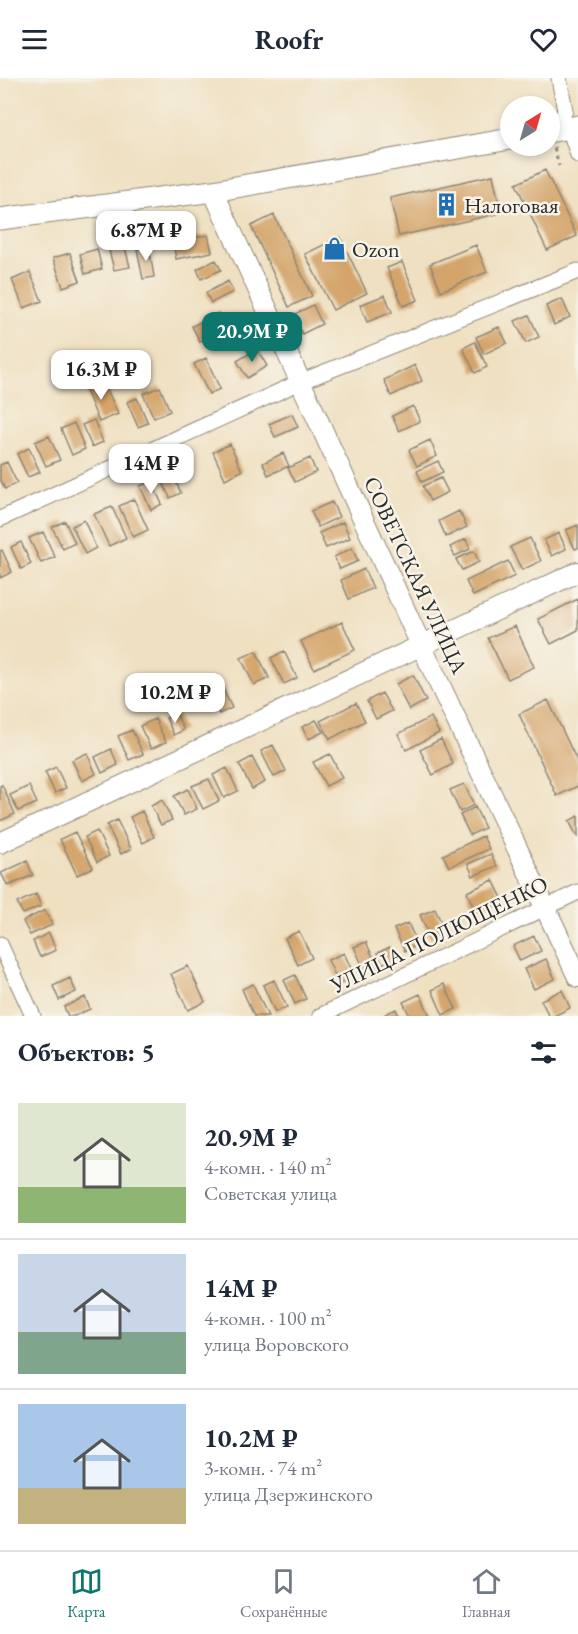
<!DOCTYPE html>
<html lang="ru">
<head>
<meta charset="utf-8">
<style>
	body { margin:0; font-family:"EB Garamond",serif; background:#f6f6f7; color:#1f2937; height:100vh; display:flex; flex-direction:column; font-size:22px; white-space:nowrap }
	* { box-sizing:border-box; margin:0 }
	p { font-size:20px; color:#747a83 }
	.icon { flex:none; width:33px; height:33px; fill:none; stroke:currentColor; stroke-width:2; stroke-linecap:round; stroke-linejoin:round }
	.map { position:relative; height:938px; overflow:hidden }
	.drawer { display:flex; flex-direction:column; background:#fff; flex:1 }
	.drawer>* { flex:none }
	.needle { width:39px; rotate:37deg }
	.tools { position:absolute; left:500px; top:18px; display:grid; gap:12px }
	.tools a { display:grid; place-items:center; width:60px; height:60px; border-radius:50%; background:#fff; box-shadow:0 3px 9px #0003; font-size:30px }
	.price { position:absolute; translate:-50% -51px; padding:0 14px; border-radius:12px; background:#fff; color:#222; font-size:20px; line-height:39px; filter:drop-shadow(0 2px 3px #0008) }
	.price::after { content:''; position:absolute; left:50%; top:36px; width:18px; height:14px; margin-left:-9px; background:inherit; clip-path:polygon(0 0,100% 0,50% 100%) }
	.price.current { background:#0f766e; color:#fff }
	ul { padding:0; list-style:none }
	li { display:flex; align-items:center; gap:18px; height:150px; padding:0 18px }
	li+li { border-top:2px solid #e0e1e3 }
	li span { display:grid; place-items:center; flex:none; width:168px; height:120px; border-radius:0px; color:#555 }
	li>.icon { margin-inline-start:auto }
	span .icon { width:72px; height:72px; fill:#fffc; stroke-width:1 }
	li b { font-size:26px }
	h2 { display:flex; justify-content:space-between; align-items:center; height:72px; padding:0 18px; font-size:26px }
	header { display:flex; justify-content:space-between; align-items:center; height:78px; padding:0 18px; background:#fff; font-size:27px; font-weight:700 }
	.menu { display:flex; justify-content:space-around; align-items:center; height:84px; border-top:2px solid #e0e1e3; background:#fff; font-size:16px; color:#747a83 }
	.menu a { display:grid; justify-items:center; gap:3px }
	.menu .current { color:#0f766e }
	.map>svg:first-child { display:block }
</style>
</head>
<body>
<header><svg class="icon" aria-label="menu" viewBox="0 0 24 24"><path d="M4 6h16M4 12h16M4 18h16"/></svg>Roofr<svg class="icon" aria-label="heart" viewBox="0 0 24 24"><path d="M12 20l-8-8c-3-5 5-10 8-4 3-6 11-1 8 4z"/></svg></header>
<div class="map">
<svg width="578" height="938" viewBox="0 0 578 938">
	<rect width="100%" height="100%" fill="#f7f3e8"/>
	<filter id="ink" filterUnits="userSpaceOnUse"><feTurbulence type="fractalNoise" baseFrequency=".0167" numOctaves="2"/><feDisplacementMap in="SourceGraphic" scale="12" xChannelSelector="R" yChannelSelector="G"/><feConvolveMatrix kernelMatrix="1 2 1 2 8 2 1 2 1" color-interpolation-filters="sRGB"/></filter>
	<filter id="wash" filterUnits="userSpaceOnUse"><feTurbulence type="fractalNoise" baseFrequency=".008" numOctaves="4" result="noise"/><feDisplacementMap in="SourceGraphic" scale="24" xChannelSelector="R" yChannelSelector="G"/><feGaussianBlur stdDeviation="1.35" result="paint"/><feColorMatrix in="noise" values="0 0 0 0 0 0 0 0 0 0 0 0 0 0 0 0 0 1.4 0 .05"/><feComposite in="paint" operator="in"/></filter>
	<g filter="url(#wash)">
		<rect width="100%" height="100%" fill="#efe0c1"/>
		<g id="blocks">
			<path fill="#d4a46b" d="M 545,92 L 577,158 L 547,172 L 516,106 Z
				M 493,97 L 501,135 L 399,158 L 390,120 Z
				M 274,137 L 312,218 L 289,229 L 251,148 Z
				M 208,157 L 212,174 L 176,181 L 173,163 Z
				M 340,159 L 367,215 L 333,232 L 305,176 Z
				M 476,167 L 487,194 L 441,213 L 430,186 Z
				M 149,168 L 154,199 L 143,201 L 137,171 Z
				M 125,169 L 130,189 L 114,192 L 109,172 Z
				M 97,171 L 102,191 L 85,196 L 80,176 Z
				M 70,175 L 80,203 L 63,209 L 53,180 Z
				M 216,182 L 221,192 L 201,201 L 197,191 Z
				M 402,184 L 418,222 L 403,228 L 387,190 Z
				M 30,194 L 42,223 L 24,230 L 12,202 Z
				M 228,203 L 233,214 L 211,225 L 206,215 Z
				M 385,217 L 392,234 L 367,244 L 360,227 Z
				M 562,221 L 570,239 L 554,247 L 546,228 Z
				M 313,227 L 322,246 L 302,256 L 293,237 Z
				M 218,235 L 226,251 L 200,264 L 192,248 Z
				M 529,237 L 539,259 L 526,265 L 515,243 Z
				M 244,247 L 250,258 L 230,268 L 224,257 Z
				M 499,249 L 507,265 L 484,276 L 476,259 Z
				M 475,264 L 487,289 L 475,295 L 463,270 Z
				M 257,271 L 267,288 L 247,300 L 237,283 Z
				M 206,280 L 220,311 L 209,316 L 194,286 Z
				M 415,287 L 422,303 L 391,318 L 384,302 Z
				M 103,302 L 118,336 L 99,344 L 85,310 Z
				M 160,309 L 170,333 L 154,340 L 143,316 Z
				M 137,320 L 148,345 L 138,349 L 127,324 Z
				M 413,328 L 420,343 L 399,353 L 392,338 Z
				M 292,336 L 298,349 L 275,359 L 269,346 Z
				M 94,342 L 103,364 L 92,369 L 82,347 Z
				M 74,345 L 85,371 L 72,377 L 61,351 Z
				M 49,358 L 60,382 L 46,388 L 35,364 Z
				M 430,362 L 437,378 L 417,388 L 409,372 Z
				M 230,366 L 242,393 L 225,401 L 213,374 Z
				M 29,370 L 40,394 L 28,399 L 17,376 Z
				M 283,375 L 289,388 L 268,397 L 263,385 Z
				M 310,380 L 316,394 L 295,404 L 288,390 Z
				M 438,383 L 443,394 L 422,404 L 417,393 Z
				M 7,384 L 17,405 L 5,411 L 0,401 L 0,387 Z
				M 171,394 L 181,415 L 170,420 L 160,398 Z
				M 441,400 L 448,414 L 430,423 L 423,408 Z
				M 151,403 L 162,426 L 151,432 L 140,408 Z
				M 134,421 L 148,452 L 133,459 L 119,428 Z
				M 332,424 L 339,439 L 318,449 L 311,433 Z
				M 112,429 L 126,460 L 109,468 L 94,436 Z
				M 459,433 L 467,449 L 446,459 L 439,443 Z
				M 84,442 L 96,470 L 85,476 L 72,448 Z
				M 65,443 L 75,465 L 63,471 L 52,449 Z
				M 343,444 L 350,460 L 326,470 L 319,455 Z
				M 578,447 L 578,470 L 575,471 L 566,452 Z
				M 43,454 L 55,479 L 41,485 L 29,460 Z
				M 559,455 L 566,471 L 552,478 L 544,462 Z
				M 530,460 L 541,483 L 522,492 L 510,469 Z
				M 466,461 L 470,471 L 455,478 L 450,469 Z
				M 21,464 L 31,486 L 21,491 L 11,469 Z
				M 352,470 L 358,483 L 340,491 L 334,479 Z
				M 2,472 L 12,494 L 0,500 L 0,473 Z
				M 474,473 L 479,484 L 462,492 L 456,481 Z
				M 508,483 L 515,498 L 473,518 L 466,503 Z
				M 364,491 L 373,510 L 349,521 L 341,502 Z
				M 578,521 L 578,552 L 551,566 L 538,541 Z
				M 342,544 L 355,572 L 314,591 L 301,563 Z
				M 515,548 L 534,589 L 508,601 L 488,560 Z
				M 256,573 L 269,600 L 254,607 L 241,580 Z
				M 284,573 L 297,600 L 284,606 L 271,580 Z
				M 413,597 L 426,623 L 409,632 L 396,606 Z
				M 191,604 L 202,627 L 188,634 L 178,610 Z
				M 222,609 L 232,630 L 219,636 L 209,615 Z
				M 382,615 L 392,633 L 376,641 L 367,623 Z
				M 548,622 L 578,685 L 578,708 L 557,718 L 519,636 Z
				M 356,625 L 365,643 L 330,661 L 320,643 Z
				M 176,635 L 184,652 L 174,657 L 166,640 Z
				M 431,639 L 439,655 L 406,672 L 398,656 Z
				M 155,641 L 166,664 L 151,671 L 140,648 Z
				M 316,642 L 323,654 L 309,661 L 302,649 Z
				M 132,652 L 143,676 L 129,682 L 118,658 Z
				M 441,661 L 453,686 L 433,697 L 420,672 Z
				M 273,667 L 286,693 L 274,699 L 261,673 Z
				M 111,671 L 118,687 L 102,695 L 95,679 Z
				M 87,675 L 96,696 L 82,703 L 72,682 Z
				M 330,676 L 342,700 L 326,708 L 313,684 Z
				M 252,679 L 265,704 L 252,711 L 239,686 Z
				M 56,689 L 66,710 L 55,715 L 45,694 Z
				M 227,690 L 238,713 L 224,720 L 213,697 Z
				M 209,701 L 219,723 L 203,731 L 192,708 Z
				M 464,706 L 474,727 L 460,734 L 450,712 Z
				M 2,707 L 15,736 L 0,743 L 0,708 Z
				M 29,708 L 37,725 L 18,733 L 10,717 Z
				M 188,711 L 197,731 L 184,737 L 174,718 Z
				M 162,722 L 172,742 L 161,747 L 151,728 Z
				M 475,729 L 485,750 L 470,757 L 460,737 Z
				M 142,733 L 154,759 L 143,765 L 130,739 Z
				M 578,738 L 578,760 L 569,743 Z
				M 117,742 L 131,771 L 121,776 L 107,747 Z
				M 97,753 L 109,778 L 97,784 L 85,759 Z
				M 75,754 L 93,790 L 77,797 L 60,761 Z
				M 483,758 L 489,771 L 449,789 L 443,777 Z
				M 491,776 L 497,788 L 473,798 L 468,786 Z
				M 27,783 L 33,797 L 8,808 L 1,795 Z
				M 493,802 L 502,820 L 475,833 L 467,814 Z
				M 36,816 L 41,828 L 23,836 L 17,825 Z
				M 435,831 L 445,853 L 430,860 L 420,837 Z
				M 45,832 L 52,847 L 30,857 L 23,843 Z
				M 408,845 L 418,867 L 405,873 L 394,851 Z
				M 299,853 L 312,880 L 298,887 L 285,860 Z
				M 49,855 L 56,872 L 40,879 L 33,863 Z
				M 534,858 L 541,873 L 520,883 L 513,868 Z
				M 366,864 L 377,888 L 365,893 L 354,869 Z
				M 390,869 L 395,880 L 382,886 L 377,875 Z
				M 344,875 L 355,899 L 339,906 L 328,882 Z
				M 546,881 L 555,901 L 534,911 L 524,891 Z
				M 188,888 L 205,924 L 188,932 L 171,896 Z
				M 295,897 L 306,921 L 295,926 L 284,902 Z
				M 70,900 L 76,914 L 59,922 L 53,908 Z
				M 274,902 L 287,929 L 275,934 L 263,907 Z
				M 253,906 L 268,938 L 254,938 L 242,911 Z
				M 444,906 L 456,931 L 443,937 L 432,912 Z
				M 562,912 L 570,930 L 554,938 L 549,938 L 541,922 Z
				M 420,916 L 430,938 L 410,938 L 403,924 Z
				M 85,919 L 90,931 L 74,938 L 68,938 L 64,929 Z
				M 396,931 L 399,938 L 386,938 L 385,936 Z"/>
		</g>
	</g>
	<g filter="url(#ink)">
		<use href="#blocks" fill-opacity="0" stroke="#8d8676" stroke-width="1.5"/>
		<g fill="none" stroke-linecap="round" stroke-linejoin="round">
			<defs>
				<path id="minor" d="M 569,50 L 578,77
					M 558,52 L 565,32 L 559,0
					M 0,441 L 300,304 L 578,193
					M 0,866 L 33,938
					M 320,938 L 578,814"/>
				<path id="tertiary" d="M 213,113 L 421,567 L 578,899
					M 0,765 L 578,494"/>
				<path id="secondary" d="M 549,54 L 578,48
					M 0,141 L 213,113 L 510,61"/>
			</defs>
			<use href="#minor" stroke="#8d8676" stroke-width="17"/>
			<use href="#tertiary" stroke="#8d8676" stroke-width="22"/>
			<use href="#secondary" stroke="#8d8676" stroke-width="23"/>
			<path stroke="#8d8676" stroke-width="3" stroke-dasharray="4.5 4.5" stroke-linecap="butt" d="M 554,69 L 559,88"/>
			<use href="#minor" stroke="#fff" stroke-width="15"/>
			<use href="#tertiary" stroke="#fff" stroke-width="20"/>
			<use href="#secondary" stroke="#fff" stroke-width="21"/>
		</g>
	</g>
	<defs>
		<symbol id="building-bare" viewBox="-9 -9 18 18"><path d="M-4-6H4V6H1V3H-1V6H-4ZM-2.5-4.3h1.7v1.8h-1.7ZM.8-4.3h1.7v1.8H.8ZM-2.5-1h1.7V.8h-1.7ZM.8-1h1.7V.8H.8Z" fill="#1f6fb2" stroke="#f7f3e8" stroke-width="2.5" paint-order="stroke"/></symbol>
		<symbol id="shop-bare" viewBox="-9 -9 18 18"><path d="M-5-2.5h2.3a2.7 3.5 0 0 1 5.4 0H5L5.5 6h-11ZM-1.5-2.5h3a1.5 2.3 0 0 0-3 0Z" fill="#1f6fb2" stroke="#f7f3e8" stroke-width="2.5" paint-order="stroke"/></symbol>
	</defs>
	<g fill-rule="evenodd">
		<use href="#building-bare" x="430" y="110" width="33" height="33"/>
		<use href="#shop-bare" x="318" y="154" width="33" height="33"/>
	</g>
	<g text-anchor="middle" stroke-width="5" stroke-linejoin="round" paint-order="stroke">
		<g font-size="22" fill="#2b2b2b" stroke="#f7f3e8" text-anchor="start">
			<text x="464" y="135">Налоговая</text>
			<text x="352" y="179">Ozon</text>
		</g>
		<g font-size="22" fill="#2b2b2b" stroke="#f7f3e8">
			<text transform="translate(416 497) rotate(65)" y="8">СОВЕТСКАЯ УЛИЦА</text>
			<text transform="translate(439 856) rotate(-26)" y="8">УЛИЦА ПОЛЮЩЕНКО</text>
		</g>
	</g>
</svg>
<div class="tools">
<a><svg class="needle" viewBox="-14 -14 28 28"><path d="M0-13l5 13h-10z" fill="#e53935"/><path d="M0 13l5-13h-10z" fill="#747a83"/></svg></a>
</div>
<b class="price" style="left:146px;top:184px">6.87M ₽</b>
<b class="price current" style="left:252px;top:285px">20.9M ₽</b>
<b class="price" style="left:101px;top:323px">16.3M ₽</b>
<b class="price" style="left:151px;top:417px">14M ₽</b>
<b class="price" style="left:175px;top:646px">10.2M ₽</b>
</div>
<section class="drawer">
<h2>Объектов: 5<svg class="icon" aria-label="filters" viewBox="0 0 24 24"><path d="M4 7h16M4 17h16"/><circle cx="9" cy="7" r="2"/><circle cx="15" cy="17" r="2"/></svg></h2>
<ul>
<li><span style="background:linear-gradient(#dfe7d0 70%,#8fb573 0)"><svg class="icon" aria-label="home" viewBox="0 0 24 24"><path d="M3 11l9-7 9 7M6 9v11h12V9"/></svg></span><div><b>20.9M ₽</b><p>4-комн. · 140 m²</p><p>Советская улица</p></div></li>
<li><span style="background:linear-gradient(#c9d6e8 65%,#7fa58c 0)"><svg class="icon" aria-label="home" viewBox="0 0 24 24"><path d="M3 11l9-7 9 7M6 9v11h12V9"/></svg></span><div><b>14M ₽</b><p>4-комн. · 100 m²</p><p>улица Воровского</p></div></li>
<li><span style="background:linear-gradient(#a9c7e8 70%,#c2b280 0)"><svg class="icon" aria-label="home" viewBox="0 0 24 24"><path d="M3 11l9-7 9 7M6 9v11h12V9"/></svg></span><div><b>10.2M ₽</b><p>3-комн. · 74 m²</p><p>улица Дзержинского</p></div></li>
</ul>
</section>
<nav class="menu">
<a class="current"><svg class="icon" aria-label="map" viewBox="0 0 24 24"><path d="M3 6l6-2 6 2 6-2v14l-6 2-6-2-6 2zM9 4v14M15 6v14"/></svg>Карта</a>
<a><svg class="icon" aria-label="saved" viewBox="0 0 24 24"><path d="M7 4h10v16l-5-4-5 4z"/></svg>Сохранённые</a>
<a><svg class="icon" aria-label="home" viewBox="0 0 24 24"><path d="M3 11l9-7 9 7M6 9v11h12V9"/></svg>Главная</a>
</nav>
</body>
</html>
